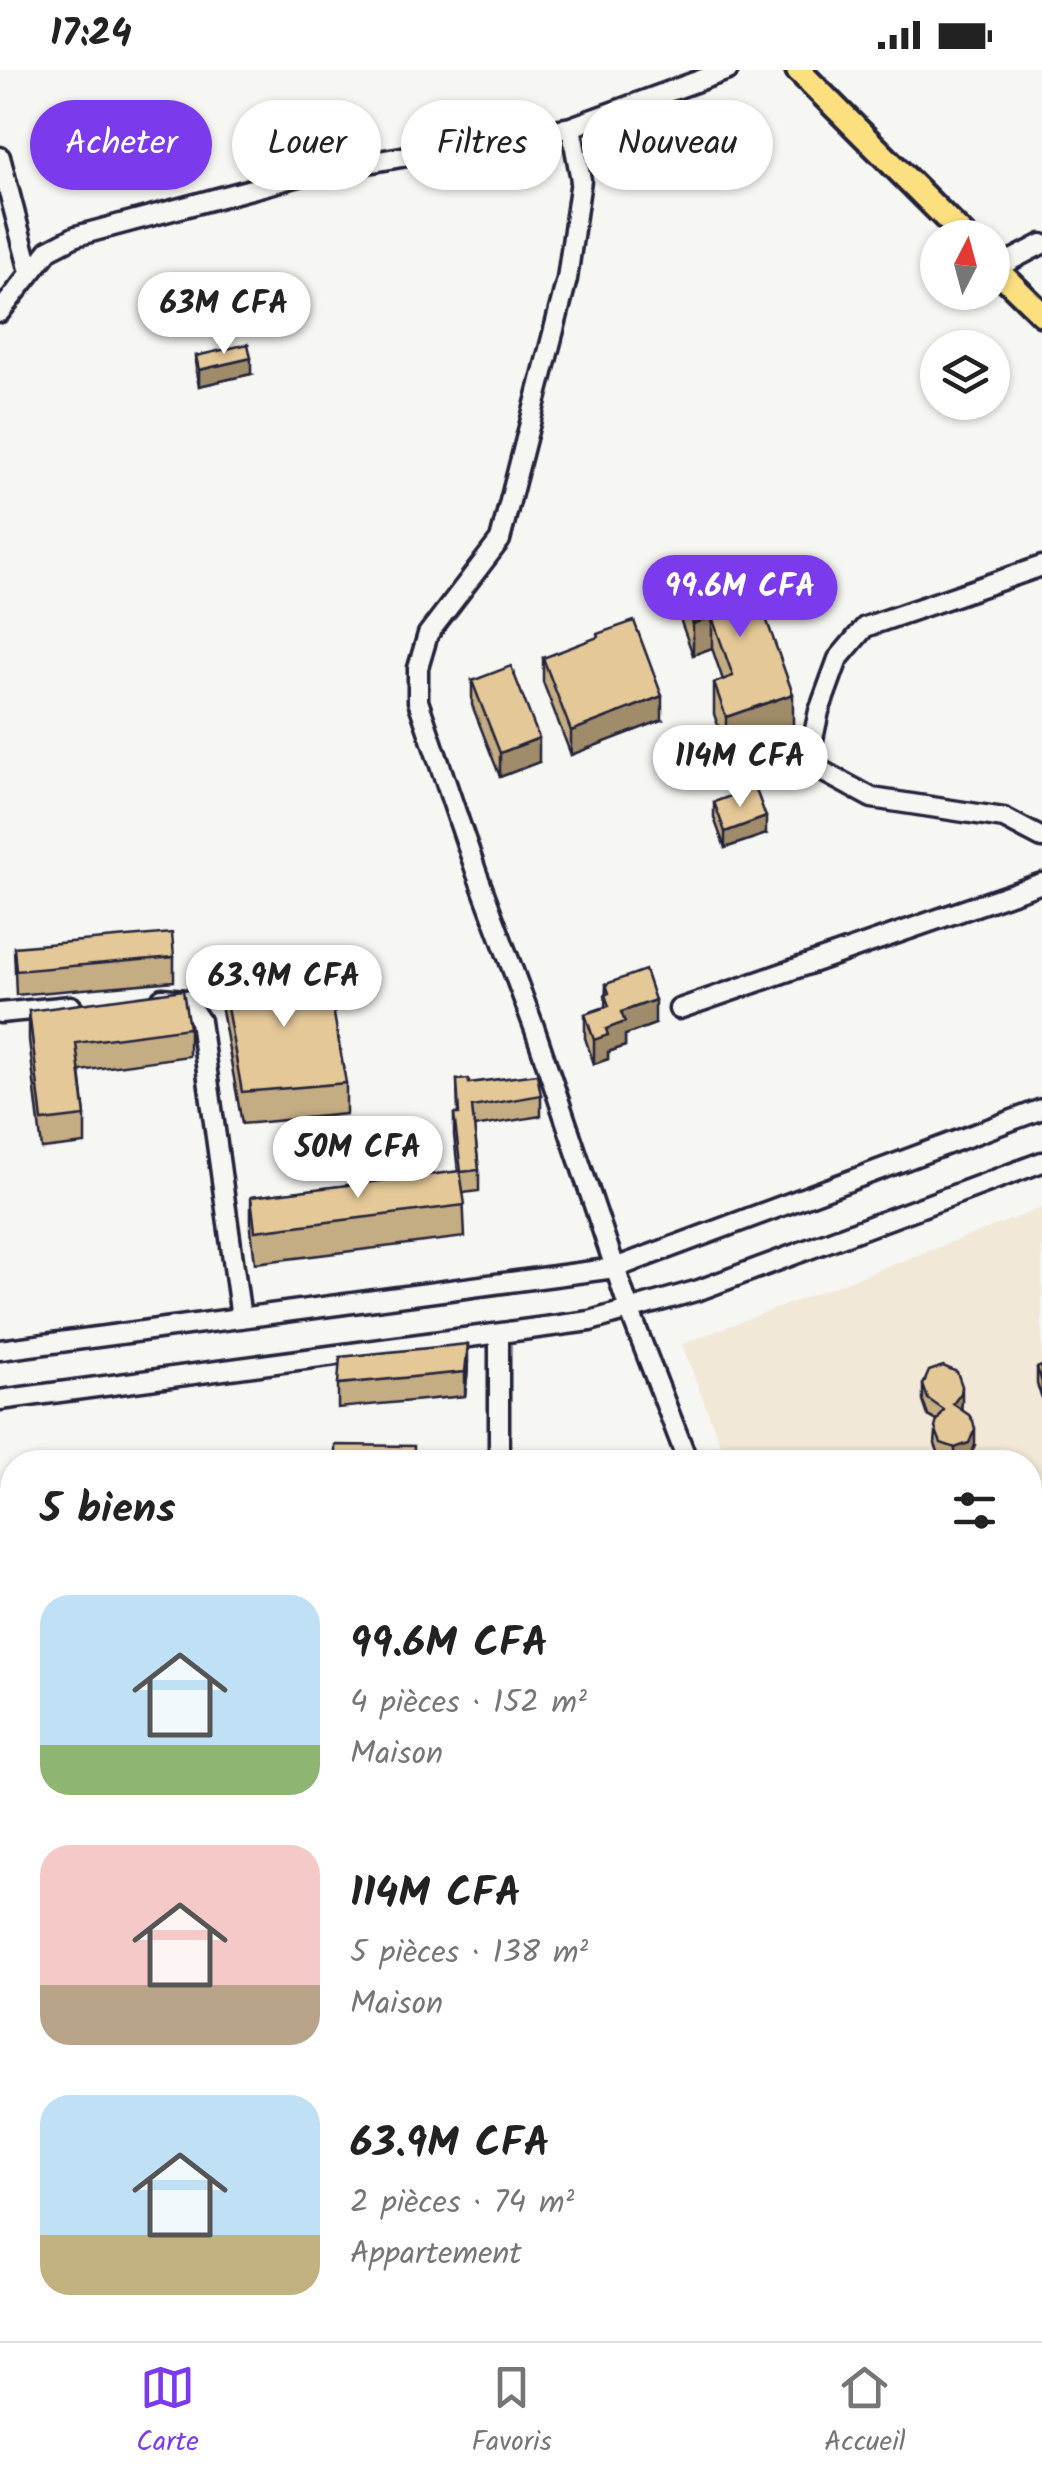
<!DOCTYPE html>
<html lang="fr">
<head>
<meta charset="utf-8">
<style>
	body { margin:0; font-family:Kalam,sans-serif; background:#f2f2f2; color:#222; height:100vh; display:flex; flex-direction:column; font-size:38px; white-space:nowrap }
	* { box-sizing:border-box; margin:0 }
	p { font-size:32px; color:#767676 }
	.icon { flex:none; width:55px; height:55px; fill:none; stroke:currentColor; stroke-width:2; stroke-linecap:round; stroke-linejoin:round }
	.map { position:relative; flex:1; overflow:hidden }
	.side { position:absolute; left:0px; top:1380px; width:1042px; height:892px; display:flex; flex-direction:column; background:#fff; border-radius:40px 40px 0 0; box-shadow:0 2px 8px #0004 }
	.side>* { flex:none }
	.hud { position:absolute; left:30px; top:30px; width:982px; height:90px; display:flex; gap:20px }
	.needle { width:65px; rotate:6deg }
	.buttons { position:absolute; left:920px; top:150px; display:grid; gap:20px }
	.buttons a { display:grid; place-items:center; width:90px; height:90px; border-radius:50%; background:#fff; box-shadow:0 2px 8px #0004; font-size:50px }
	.price { position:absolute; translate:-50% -85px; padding:0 22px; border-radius:35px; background:#fff; color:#222; font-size:32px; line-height:65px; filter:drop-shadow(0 2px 5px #0008) }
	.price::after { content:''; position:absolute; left:50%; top:60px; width:30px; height:22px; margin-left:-15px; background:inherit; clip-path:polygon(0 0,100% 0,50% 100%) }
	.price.selected { background:#7c3aed; color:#fff }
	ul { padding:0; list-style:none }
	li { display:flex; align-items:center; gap:30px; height:250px; padding:0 40px }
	li span { display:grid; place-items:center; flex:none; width:280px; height:200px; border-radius:30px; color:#555 }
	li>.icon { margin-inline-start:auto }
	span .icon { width:120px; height:120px; fill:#fffc; stroke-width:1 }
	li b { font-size:42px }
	h2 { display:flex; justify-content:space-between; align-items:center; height:120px; padding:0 40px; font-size:42px }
	.pill { padding:0 35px; border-radius:45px; background:#fff; box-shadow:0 2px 8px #0004; font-size:35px; line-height:90px }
	.pill.selected { background:#7c3aed; color:#fff }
	.status { display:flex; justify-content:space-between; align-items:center; height:70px; padding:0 50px; background:#fff; direction:ltr }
	.status svg { height:28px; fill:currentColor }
	.dock { display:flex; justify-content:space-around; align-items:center; height:140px; border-top:2px solid #e0e0e0; background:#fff; font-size:28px; color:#767676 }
	.dock a { display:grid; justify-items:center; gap:5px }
	.dock .selected { color:#7c3aed }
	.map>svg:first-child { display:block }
</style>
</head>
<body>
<div class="status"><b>17:24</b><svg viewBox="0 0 49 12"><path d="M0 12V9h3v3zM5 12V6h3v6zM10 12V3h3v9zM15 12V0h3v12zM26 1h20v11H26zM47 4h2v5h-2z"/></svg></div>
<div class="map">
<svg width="1042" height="2271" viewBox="0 0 1042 2271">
	<rect width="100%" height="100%" fill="#f6f6f2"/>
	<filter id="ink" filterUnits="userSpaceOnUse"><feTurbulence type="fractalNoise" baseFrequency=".01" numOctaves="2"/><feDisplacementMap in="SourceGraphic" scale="20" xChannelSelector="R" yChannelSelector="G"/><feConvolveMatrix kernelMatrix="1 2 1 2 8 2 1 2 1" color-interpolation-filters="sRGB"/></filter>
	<g filter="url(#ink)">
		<path fill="#f1e8d7" d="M 1042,1138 L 1042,2146 L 1030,2150 L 1030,1392 L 727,1392 L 682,1274 Z"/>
		<path fill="#a5e9b4" stroke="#648678" stroke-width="2.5" d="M 0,2057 L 12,2057 L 12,2196 L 0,2196 Z"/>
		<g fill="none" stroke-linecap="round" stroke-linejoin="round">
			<defs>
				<path id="minor" d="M 571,57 L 581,110 L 567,209 L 500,470 L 428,564 L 418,598 L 418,631 L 477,804 L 534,957 L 629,1239 L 688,1392
					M 0,87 L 30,202
					M 996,198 L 1042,174
					M 0,242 L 49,180 L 76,166 L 311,103 L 571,57 L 728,0
					M 1042,496 L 865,557 L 838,589 L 819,641 L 810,683 L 822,701 L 872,728 L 1004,748 L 1042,768
					M 162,928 L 186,930 L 200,951 L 241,1248
					M 679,939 L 1042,813
					M 0,943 L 71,936
					M 0,1280 L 615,1198 L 1042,1039
					M 0,1330 L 590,1251 L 699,1220 L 1042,1092
					M 499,1392 L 499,1264
					M 0,1577 L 12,1577
					M 0,1785 L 12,1785
					M 1030,2168 L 1042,2164
					M 1030,2258 L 1035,2271
					M 652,2260 L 668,2271
					M 979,2260 L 982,2265 L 998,2266 L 1011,2260
					M 158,2271 L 158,2260
					M 486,2271 L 486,2260"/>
				<path id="major" d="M 798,0 L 966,168
					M 992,195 L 1042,244"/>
			</defs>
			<use href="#minor" stroke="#22223b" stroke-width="25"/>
			<use href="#major" stroke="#22223b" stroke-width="30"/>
			<use href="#minor" stroke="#f6f6f2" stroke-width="18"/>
			<use href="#major" stroke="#fce080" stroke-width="22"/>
		</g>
		<path fill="#c4ac83" stroke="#22223b" stroke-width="2.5" d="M 196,286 L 251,304 L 199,316 L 196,302 Z
			M 747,495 L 793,655 L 726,679 L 714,644 L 714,613 L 723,610 L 712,578 L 693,585 L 680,549 L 680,518 Z
			M 543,588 L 662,650 L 571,685 L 543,612 Z
			M 472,611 L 539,692 L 500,707 L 472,635 Z
			M 714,732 L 766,764 L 725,778 L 714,748 Z
			M 14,877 L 174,887 L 174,911 L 16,925 Z
			M 222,909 L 346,1013 L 346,1044 L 242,1054 L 222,940 Z
			M 606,914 L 655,954 L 625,965 L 625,976 L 608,982 L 608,989 L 594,994 L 585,968 L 585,944 L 605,937 Z
			M 29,941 L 189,958 L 189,986 L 80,1001 L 85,1046 L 85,1074 L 42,1079 L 29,970 Z
			M 457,1010 L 469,1013 L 541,1025 L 541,1046 L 474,1057 L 479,1100 L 479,1121 L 463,1123 L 465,1167 L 255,1193 L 251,1159 L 251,1127 L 458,1102 L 454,1065 L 454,1044 L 458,1044 Z
			M 1042,1296 L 1042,1328 L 1037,1314 L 1037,1298 Z
			M 468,1298 L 465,1326 L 338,1338 L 338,1314 Z
			M 923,1315 L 962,1332 L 961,1339 L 975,1375 L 969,1389 L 960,1392 L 950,1392 L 941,1389 L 935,1374 L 937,1351 L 928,1346 L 923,1331 Z
			M 1040,1492 L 1042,1492 L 1042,1527 L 1040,1523 Z
			M 1042,1536 L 1042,1692 L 1030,1698 L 1030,1630 L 1039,1626 L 1030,1603 L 1030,1541 Z
			M 0,1911 L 3,1911 L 2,1984 L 0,1984 Z
			M 0,1988 L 12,1988 L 12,2050 L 0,2049 Z
			M 0,2171 L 12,2171 L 12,2260 L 139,2260 L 139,2267 L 143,2271 L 0,2271 Z"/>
		<path fill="#a08c6a" stroke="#22223b" stroke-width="2.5" d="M 251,288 L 251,304 L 199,316 L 199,300 Z
			M 712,547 L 712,578 L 693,585 L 693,554 Z
			M 793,624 L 793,655 L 726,679 L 726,647 Z
			M 662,626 L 662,650 L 571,685 L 571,661 Z
			M 539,668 L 539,692 L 500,707 L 500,683 Z
			M 766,747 L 766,764 L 725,778 L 725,762 Z
			M 655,930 L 655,954 L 625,965 L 625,976 L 608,982 L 608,989 L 594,994 L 594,970 L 621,942 Z
			M 468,1274 L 468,1298 L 465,1326 L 465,1302 Z
			M 962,1316 L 962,1332 L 961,1339 L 953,1334 Z
			M 975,1359 L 975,1375 L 969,1389 L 960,1392 L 955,1392 L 955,1378 Z
			M 1042,1662 L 1042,1692 L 1030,1698 L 1030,1667 Z"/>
		<path fill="#e4c898" stroke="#22223b" stroke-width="2.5" d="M 248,274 L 251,288 L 199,300 L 196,286 Z
			M 747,495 L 793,624 L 726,647 L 714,613 L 733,606 L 712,547 L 693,554 L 680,518 Z
			M 634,551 L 662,626 L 571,661 L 543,588 L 598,567 L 597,564 Z
			M 511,596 L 539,668 L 500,683 L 472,611 Z
			M 755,717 L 766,747 L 725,762 L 714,732 Z
			M 172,863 L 174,887 L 16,901 L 14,877 Z
			M 326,898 L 346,1013 L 242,1022 L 222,909 Z
			M 645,900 L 655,930 L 621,942 L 625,952 L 606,959 L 608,965 L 594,970 L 585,944 L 609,936 L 605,925 L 609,923 L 606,914 Z
			M 183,920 L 189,958 L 76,973 L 85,1046 L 42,1051 L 29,941 Z
			M 537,1004 L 541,1025 L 472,1037 L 479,1100 L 461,1102 L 454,1044 L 459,1044 L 457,1010 L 468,1009 L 469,1013 Z
			M 460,1101 L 465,1135 L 255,1161 L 251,1127 Z
			M 468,1274 L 465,1302 L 338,1314 L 340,1287 Z
			M 943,1296 L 957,1302 L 962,1316 L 961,1323 L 953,1334 L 969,1345 L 973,1351 L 975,1359 L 969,1373 L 955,1378 L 941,1373 L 935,1358 L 937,1351 L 944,1340 L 928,1329 L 923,1315 L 929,1301 Z
			M 1042,1296 L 1042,1312 L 1037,1298 Z
			M 335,1375 L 414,1376 L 414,1392 L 335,1392 Z
			M 1042,1536 L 1042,1603 L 1030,1573 L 1030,1541 Z
			M 1042,1624 L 1042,1662 L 1030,1667 L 1030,1630 Z
			M 0,1911 L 3,1911 L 2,1960 L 0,1960 Z
			M 0,1988 L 12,1988 L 12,2026 L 0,2025 Z
			M 0,2171 L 12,2171 L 12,2244 L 0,2244 Z
			M 122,2260 L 139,2260 L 139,2267 L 143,2267 L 143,2271 L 122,2271 Z"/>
	</g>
</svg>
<div class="buttons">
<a><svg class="needle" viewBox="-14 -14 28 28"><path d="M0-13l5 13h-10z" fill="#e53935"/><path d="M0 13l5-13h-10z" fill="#767676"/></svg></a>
<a><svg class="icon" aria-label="layers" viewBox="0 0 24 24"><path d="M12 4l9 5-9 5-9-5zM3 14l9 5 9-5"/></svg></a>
</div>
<b class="price" style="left:224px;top:287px">63M CFA</b>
<b class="price selected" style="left:740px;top:570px">99.6M CFA</b>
<b class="price" style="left:740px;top:740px">114M CFA</b>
<b class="price" style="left:284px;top:960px">63.9M CFA</b>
<b class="price" style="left:358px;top:1131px">50M CFA</b>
<div class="hud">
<a class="pill selected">Acheter</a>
<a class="pill">Louer</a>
<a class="pill">Filtres</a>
<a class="pill">Nouveau</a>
</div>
<section class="side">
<h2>5 biens<svg class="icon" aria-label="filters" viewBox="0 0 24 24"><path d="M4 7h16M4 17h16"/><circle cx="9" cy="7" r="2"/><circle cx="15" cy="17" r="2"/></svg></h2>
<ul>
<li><span style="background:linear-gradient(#bfe0f5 75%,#8fb573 0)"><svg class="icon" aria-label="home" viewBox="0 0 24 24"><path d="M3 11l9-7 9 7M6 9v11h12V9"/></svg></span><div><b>99.6M CFA</b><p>4 pièces · 152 m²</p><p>Maison</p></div></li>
<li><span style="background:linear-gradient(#f6c9c9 70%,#b9a48a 0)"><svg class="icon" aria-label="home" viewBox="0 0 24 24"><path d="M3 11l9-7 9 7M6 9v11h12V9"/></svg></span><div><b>114M CFA</b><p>5 pièces · 138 m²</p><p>Maison</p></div></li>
<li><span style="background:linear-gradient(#bfe0f5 70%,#c2b280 0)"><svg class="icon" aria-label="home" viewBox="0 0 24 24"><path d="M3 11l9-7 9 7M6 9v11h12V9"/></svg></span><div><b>63.9M CFA</b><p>2 pièces · 74 m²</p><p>Appartement</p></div></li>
</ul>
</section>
</div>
<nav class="dock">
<a class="selected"><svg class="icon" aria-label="map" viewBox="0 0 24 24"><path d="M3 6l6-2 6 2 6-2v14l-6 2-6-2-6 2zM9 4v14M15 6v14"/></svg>Carte</a>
<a><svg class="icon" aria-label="saved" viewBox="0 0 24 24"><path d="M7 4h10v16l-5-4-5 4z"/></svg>Favoris</a>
<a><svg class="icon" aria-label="home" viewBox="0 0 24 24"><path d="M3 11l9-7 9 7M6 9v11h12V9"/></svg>Accueil</a>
</nav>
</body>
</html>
